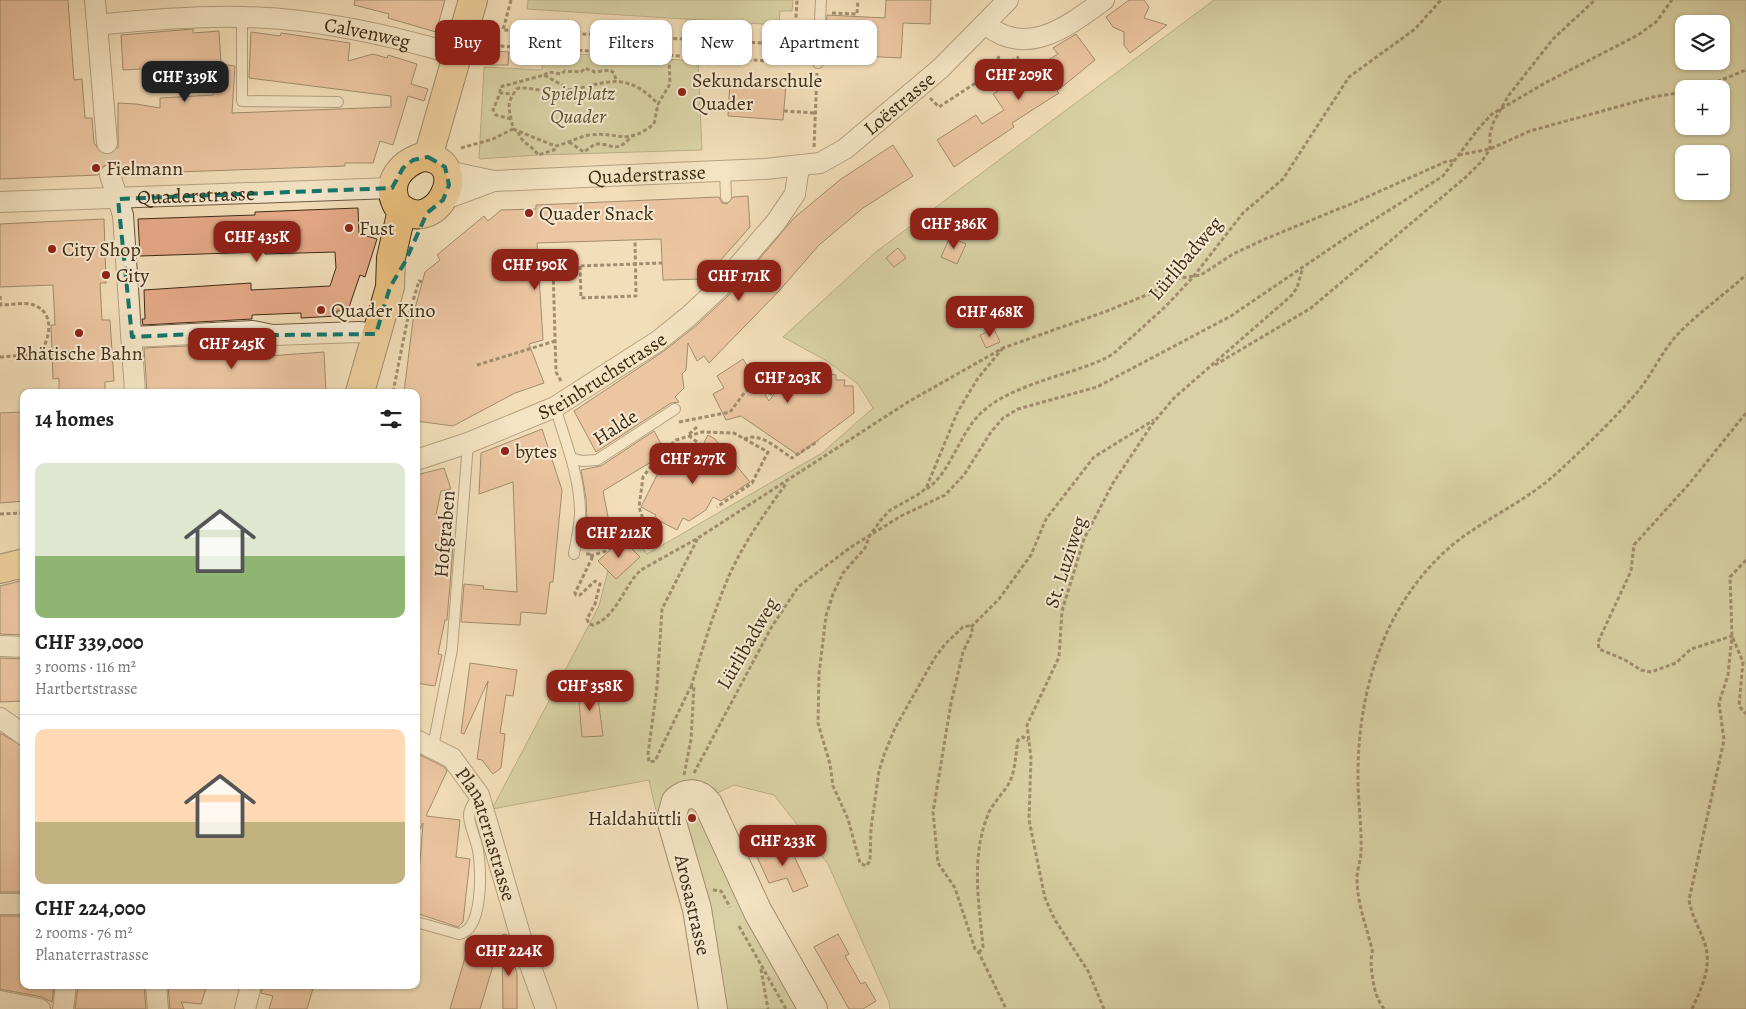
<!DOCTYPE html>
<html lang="en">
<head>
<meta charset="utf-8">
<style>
	body { margin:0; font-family:Alegreya,serif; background:#f6f6f6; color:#222; height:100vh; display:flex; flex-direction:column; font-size:19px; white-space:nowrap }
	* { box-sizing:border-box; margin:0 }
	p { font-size:16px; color:#767676 }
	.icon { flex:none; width:28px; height:28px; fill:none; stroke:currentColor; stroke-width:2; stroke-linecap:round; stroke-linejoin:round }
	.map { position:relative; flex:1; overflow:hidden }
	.drawer { position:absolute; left:20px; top:389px; width:400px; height:600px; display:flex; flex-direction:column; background:#fff; border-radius:10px; box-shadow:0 1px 4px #0004 }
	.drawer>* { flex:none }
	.top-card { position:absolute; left:435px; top:20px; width:475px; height:45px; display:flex; gap:10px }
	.buttons { position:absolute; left:1675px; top:15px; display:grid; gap:10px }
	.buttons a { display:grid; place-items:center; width:55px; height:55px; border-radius:10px; background:#fff; box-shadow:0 1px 4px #0004; font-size:25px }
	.price { position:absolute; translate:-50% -42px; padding:0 11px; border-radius:10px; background:#8f2418; color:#fff; font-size:16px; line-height:32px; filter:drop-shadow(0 1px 2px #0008) }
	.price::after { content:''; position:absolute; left:50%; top:30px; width:15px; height:11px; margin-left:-8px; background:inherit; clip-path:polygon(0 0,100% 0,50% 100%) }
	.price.selected { background:#222; color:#fff }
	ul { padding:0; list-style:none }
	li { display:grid; align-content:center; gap:10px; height:265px; padding:0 15px }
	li+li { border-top:1px solid #e0e0e0 }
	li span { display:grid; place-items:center; height:155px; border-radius:10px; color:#555 }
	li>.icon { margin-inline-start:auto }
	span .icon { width:90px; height:90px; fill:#fffc; stroke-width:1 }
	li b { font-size:21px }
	h2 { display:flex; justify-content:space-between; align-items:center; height:60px; padding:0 15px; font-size:21px }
	.tag { padding:0 18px; border-radius:10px; background:#fff; box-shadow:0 1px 4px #0004; font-size:18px; line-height:45px }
	.tag.selected { background:#8f2418; color:#fff }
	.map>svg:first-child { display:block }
</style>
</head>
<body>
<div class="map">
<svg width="1746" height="1009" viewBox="0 0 1746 1009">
	<rect width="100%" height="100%" fill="#f2deb8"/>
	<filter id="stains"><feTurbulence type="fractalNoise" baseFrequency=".004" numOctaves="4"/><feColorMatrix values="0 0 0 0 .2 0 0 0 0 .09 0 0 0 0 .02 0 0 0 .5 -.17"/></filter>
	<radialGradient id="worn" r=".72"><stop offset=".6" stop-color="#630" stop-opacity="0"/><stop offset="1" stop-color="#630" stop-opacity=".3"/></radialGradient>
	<path fill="#bac18f" stroke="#7c7652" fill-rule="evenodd" d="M 528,0 L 793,0 L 792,11 L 780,11 L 779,25 L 527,9 Z
		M 1214,0 L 1746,0 L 1746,1009 L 890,1009 L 889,1002 L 828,864 L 774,795 L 734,785 L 705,799 L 813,1009 L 713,1009 L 671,812 L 656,811 L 649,780 L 492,809 L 599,606 L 621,519 L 647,554 L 822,453 L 873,408 L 858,384 L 827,361 L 783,337 L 877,251 ZM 1684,24 L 1721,24 L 1721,61 L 1684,61 ZM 1684,89 L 1721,89 L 1721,126 L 1684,126 ZM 1684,154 L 1721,154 L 1721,191 L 1684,191 Z
		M 543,52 L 698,61 L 702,150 L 538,155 L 479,159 L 484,67 L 542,70 Z"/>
	<path fill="#e5a988" stroke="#3e2b15" d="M 0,0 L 68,0 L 74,80 L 82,79 L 85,118 L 92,118 L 94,143 L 102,154 L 113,153 L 118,148 L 118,103 L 136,104 L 160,108 L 160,98 L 213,95 L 216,65 L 123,70 L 121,35 L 193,29 L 193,33 L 219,31 L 221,64 L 235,66 L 232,113 L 391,107 L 391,96 L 249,78 L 251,32 L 280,36 L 281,33 L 350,43 L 348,61 L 373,54 L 387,58 L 388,55 L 417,64 L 411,84 L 428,89 L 424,101 L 408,96 L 393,145 L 380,141 L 373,163 L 345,163 L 345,166 L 122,174 L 118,167 L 112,163 L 102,167 L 98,175 L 0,179 Z
		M 355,0 L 445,0 L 436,32 L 388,18 L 389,14 L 354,5 Z
		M 886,0 L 931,0 L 930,24 L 903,23 L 901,58 L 825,54 L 827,15 L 885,18 Z
		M 1129,0 L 1144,0 L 1149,7 L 1144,18 L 1167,25 L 1130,53 L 1124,45 L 1124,32 L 1113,27 L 1106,17 Z
		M 1076,34 L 1095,60 L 1057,91 L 1059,93 L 1012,123 L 1014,127 L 954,167 L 937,140 L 976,115 L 982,124 L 1004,110 L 993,94 L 1058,54 L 1053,48 Z
		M 492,51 L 509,52 L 508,65 L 491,65 Z
		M 730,81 L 786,85 L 783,120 L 728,116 Z
		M 893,145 L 913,176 L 863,208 L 819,245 L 779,291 L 709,363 L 704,356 L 697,361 L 688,343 L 686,370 L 682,374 L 684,388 L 675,397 L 679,402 L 671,403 L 596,452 L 574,411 L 664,351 L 697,325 L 728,296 L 794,218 L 841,179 Z
		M 748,196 L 750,227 L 704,279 L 663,280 L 661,239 L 537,243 L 543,340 L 529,344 L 544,383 L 515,393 L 453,426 L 416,421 L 416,392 L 404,392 L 414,312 L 425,272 L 440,260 L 437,255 L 484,216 L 488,221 L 501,210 L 536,209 L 536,205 L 719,197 L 722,203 L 727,204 L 733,197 Z
		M 358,208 L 359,234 L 377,239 L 365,277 L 360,275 L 348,310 L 337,311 L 337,316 L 301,318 L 301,313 L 252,315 L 252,319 L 143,325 L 142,319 L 145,319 L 144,290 L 251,283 L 251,290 L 330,286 L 336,268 L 335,252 L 265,254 L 264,252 L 140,256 L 138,219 L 255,215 L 255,212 Z
		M 104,219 L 106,283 L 100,283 L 102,320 L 110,320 L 114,381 L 105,382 L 105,392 L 59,392 L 59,378 L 53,379 L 51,325 L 55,325 L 53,285 L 0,287 L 0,224 Z
		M 950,237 L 966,244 L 957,264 L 941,257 Z
		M 898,248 L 906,258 L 894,267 L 886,258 Z
		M 994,329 L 1000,342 L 986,348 L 980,335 Z
		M 252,343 L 254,357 L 324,352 L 326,392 L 147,392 L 144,348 Z
		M 743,359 L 769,401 L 794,366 L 820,366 L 820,369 L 829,369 L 830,374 L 836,375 L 836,380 L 845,380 L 844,386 L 853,386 L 854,413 L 798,455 L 741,416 L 726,420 L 713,394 L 724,388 L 717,376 Z
		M 24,412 L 24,501 L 0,503 L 0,413 Z
		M 542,429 L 562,490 L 553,582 L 550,582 L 546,614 L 521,612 L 520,625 L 461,622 L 464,584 L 484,586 L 483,589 L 517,592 L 513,482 L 479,494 L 481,453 Z
		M 654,431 L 666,453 L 603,491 L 611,532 L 588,538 L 586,498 L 581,470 L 601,466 Z
		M 708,435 L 715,439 L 750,482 L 721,501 L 713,497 L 706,510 L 689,521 L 683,518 L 677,530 L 654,518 L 656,515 L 641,507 L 667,455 L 677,473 L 687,454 L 696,458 Z
		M 444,468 L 451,489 L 441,491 L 436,515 L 447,517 L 441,545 L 453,547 L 447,620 L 445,620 L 438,654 L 442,655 L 435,686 L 416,683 L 416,475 Z
		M 622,539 L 640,557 L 616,579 L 598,561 Z
		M 24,580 L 24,635 L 0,634 L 0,586 Z
		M 0,658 L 24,659 L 24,701 L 0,702 Z
		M 470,663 L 517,670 L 513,696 L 506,695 L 500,733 L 505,734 L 501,768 L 493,774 L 482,760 L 477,759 L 488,681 L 464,734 L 461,733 Z
		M 596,683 L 603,736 L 582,737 L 579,702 L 583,701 L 582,684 Z
		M 0,733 L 24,747 L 24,892 L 0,892 Z
		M 416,753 L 444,767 L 447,771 L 426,816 L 460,820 L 456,857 L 470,859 L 463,922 L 458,927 L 416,913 L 423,823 L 416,837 Z
		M 788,843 L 808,886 L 793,892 L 787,878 L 769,883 L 757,857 Z
		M 0,916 L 24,916 L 24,985 L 54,985 L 52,1002 L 42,997 L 0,989 Z
		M 506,934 L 517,974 L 517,1009 L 503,1009 L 502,935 Z
		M 838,934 L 849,954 L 845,956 L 861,984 L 865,982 L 876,1001 L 863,1009 L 849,1009 L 814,947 Z
		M 467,951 L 495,959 L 480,1009 L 450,1009 Z
		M 78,985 L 144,985 L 146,1009 L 75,1009 Z
		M 168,985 L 207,985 L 201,1004 L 181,1002 L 184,1009 L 170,1009 Z
		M 263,985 L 314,985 L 307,1009 L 269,1009 L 273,996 L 261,993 Z"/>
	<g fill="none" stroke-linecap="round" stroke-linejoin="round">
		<path stroke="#ceba97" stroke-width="20" stroke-dasharray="20 10" stroke-linecap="butt" d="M 107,143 L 110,175"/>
		<defs>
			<path id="lane" d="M 242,17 L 242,101 L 338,102
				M 818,63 L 821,0
				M 725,171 L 726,197
				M 555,407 C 565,440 580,477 580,512 C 580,527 576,540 574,554
				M 571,458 L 582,461 L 597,460 L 675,409
				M 433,747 L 452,649 L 468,443
				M 416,922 L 459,934 C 484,930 481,869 478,850 C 476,839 470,828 469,816 C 469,808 474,802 479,796"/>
			<g id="street">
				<path d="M 95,0 L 107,143"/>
				<path d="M 985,24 C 1027,59 1068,26 1104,0"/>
				<path id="s1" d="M 97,25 C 145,20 193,16 241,17 C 314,18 387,34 457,55"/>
				<path id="s2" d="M 447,171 L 494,181 L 765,169 L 820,163 L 845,149 L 941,68 L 1008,0"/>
				<path d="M 110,175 L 123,215 L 135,392"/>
				<path d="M 443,200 L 494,181"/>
				<path id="s3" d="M 0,202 L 392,188"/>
				<path d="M 132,337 L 253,331 L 273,335 L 359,332 L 376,334"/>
				<path id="s4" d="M 416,460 L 468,443 L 555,407 L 658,341 L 689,316 L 719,288 L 776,222 L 795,194 L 799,167"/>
				<path d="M 0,646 L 24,647"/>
				<path d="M 0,718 L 24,735"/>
				<path id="s5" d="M 416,740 L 452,758 L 479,795 L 525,951 L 546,1009"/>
				<path d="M 0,904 L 24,904"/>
				<path d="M 156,985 L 158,1009"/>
				<path d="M 0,1001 L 40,1009"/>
				<path d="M 63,1009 L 66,985"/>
				<path d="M 245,1009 L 251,985"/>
			</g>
			<path id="secondary" d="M 713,1009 L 697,909 L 671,819 L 676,801 C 687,791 699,792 708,804 L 758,912 L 813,1009"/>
			<path id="primary" d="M 422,157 C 476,158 436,242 397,205 C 385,182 401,164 422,157 Z
				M 428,157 L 473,0
				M 360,392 L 390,287 L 391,258 L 402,210
				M 0,569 L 24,563"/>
		</defs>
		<use href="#lane" stroke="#6b583e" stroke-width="12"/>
		<use href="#street" stroke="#6b583e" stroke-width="22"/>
		<use href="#secondary" stroke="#3e2b15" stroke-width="30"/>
		<use href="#primary" stroke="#3e2b15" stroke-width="30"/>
		<path stroke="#3e2b15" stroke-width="3" stroke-dasharray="4 2.5" stroke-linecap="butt" d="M 511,0 L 503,30 L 783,44 L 793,39 L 795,35 L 797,0
			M 832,13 L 857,14 L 858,0
			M 481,45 L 807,63
			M 994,71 L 1019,57
			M 544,75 L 549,72 L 561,74 L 565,71 L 581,72 L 585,68 L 595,72 L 610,70 L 614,73 L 616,80
			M 1699,89 L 1746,70
			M 500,93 L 500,87 L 544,75 L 564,86 L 566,91
			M 930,98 L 939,107 L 994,71 L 999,56
			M 784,111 L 815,113
			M 511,119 L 496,115 L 493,110 L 500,93 L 513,94
			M 513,129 L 555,146 C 567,144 577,137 590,135 C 620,131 624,147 654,124 L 658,104
			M 518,132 C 522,144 532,145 538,155 L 554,150 L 555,146
			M 569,142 L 584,152 L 595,144 C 612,143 615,154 630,138
			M 814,147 L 817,73
			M 461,148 L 493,139 L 513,129 C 510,110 504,104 518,88 C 532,87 545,93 560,91 C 603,87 622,66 658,104 L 670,84 L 669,56
			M 1459,155 L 1490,149 L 1530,131 L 1653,97 L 1684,92
			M 580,266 L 581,298 L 636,296 L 635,240
			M 538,268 L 553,267
			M 0,296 L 1,305 C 11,305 27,301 36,306 C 56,315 49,342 39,354
			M 407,316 L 408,317 L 419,281 L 422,282
			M 1003,348 L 978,378 L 958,411 L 927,486 L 922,492 L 889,511 L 881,520 L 870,535 L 865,548 L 843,573 L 833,594 L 826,616 L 819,674 L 818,723 L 830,764 L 833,786 L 848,819 L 860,863 L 866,866 L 870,861 L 871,828 L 879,771 L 884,755 L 895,728 L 934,659 L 946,643 L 963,627 L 969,626 L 972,629 L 972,633 L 963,652 L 951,703 L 933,812 L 938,863 L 955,888 L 975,949 L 979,953 L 1006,1009
			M 0,357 L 52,353
			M 477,365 L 555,341
			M 1215,365 L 1311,308 L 1467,176 L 1482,161 L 1490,149 L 1490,133 L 1494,121 L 1509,95 L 1553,39 L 1595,0
			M 561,381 L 556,372 L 553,267 L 662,263
			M 393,392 L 408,317
			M 679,422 L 730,412 L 745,392 L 756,385 L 771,394 L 784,375
			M 416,426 L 421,421
			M 697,427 L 688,435 L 701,445
			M 744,439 C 760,431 779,450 792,458 L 818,441
			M 927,489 C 951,471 957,440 977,417 C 1005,386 1063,377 1102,360 L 1113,354 L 1165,307 L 1193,277 L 1243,213 L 1283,179 L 1349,77 L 1415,29 L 1441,0
			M 0,514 L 24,513
			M 586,554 L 589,554 L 592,558 L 575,593 L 576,595 L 580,595 L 595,581 L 600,584 L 595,604 L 587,619 L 589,624 L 593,625 C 617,617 624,585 641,570 L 698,538 L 908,402 L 1003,348 L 1107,311 L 1149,294 L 1175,279 L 1201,275 L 1233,254 L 1265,239 L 1358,201 L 1445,162 L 1455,160
			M 590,556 L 606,551 L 623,536 L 645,525 L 639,507 L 643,477 L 657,458 L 676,440 L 702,432 L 734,433 L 768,452 L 752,483 L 717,507
			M 1746,560 L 1730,577 L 1732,636 L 1743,662 L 1739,706 L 1746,714
			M 971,627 L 999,599 L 1031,555 L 1046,519 L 1094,457 L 1154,420
			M 691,687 C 702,650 713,614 728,578 C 743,544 764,514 786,484
			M 694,773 L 771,628 L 798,587 L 851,547 L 901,516 L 945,495 L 964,475 L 991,432 L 1003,418 L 1018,409 L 1097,387 L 1231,316 L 1350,235 L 1443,176 L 1478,129 L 1492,114 L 1545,83 L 1638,35 L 1656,22 L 1672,0
			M 684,775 L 691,739 L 694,686 L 690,688 L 655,761 L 649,762 L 648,754 L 657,687 L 662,609 L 698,538
			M 713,890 L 721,891 L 730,907
			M 739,926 L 786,1009
			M 979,953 L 983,947 C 979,903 971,860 987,817 C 991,805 1001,796 1008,785 C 1016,771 1015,756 1018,740 L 1023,737 L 1028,741
			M 761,969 L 768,1009
			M 1104,1009 L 1088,971 L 1055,920 L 1045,898 L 1029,820 L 1031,758 L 1027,725 L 1059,657 L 1062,611 L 1084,539 L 1113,483 L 1153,423 L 1174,398 L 1292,295 L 1297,288 L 1302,270
			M 1384,1009 C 1374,996 1372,978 1371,962 C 1371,957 1373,953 1372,949 C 1366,925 1357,903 1357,878 C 1357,869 1361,861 1361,852 C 1362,828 1358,803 1358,779 C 1357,689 1386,596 1460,539 C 1491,516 1527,500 1557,473 C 1583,449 1610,423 1633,397 C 1651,378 1660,353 1678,334 C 1698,313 1724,295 1746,275
			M 1692,1009 C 1702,987 1713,965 1704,941 C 1698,925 1692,917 1689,900 L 1724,740 L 1719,703 L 1728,675 L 1732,636 L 1691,649 L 1676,663 L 1651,672 L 1641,670 L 1625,660 L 1599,649 L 1598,642 L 1631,571 L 1634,545 L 1689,484 L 1746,413"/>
		<use href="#lane" stroke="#f7ead1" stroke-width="10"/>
		<use href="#street" stroke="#f7ead1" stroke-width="20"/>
		<use href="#secondary" stroke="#f7ead1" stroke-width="28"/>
		<use href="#primary" stroke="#e9bf7c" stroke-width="28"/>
	</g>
	<path d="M0 0H1746V1009H0ZM 428,157 L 445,167 L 449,185 L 443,200 L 427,213 L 405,262 L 390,287 L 376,334 L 273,335 L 253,331 L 132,337 L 118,199 L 392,188 L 403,168 L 413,160 Z" fill="#f2deb8" fill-opacity=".55" fill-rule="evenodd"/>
	<path fill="none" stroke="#0f766e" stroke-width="4" stroke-dasharray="10 6" stroke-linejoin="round" d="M 428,157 L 445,167 L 449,185 L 443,200 L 427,213 L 405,262 L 390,287 L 376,334 L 273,335 L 253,331 L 132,337 L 118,199 L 392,188 L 403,168 L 413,160 Z"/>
	<g fill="#8f2418" stroke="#f7ead1" stroke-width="2">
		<circle cx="682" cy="92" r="5"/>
		<circle cx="96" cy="168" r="5"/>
		<circle cx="529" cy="213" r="5"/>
		<circle cx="349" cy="228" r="5"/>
		<circle cx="52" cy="249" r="5"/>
		<circle cx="106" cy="275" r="5"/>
		<circle cx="321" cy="310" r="5"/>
		<circle cx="79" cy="333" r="5"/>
		<circle cx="505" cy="451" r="5"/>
		<circle cx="692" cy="818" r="5"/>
	</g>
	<g text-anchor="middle" stroke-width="4" stroke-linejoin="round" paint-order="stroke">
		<g font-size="20" fill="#3e2b15" stroke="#f7ead1">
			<text dy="7" stroke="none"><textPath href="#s1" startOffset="272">Calvenweg</textPath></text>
			<text dy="7" stroke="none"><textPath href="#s2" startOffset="474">Loëstrasse</textPath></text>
			<text dy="7" stroke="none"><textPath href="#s2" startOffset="201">Quaderstrasse</textPath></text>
			<text dy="7" stroke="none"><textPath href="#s3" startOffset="196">Quaderstrasse</textPath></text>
			<text transform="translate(1185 258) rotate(-50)" y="7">Lürlibadweg</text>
			<text dy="7" stroke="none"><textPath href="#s4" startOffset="205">Steinbruchstrasse</textPath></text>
			<text transform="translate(615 427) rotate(-33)" y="7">Halde</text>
			<text transform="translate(444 534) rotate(-85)" y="7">Hofgraben</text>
			<text transform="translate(1065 562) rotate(-72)" y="7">St. Luziweg</text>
			<text transform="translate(747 643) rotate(-60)" y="7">Lürlibadweg</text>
			<text dy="7" stroke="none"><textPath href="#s5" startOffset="125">Planaterrastrasse</textPath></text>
			<text transform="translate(693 905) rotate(77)" y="7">Arosastrasse</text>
		</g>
		<g font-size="20" fill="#3e2b15" stroke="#f7ead1" text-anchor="start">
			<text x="692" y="87">Sekundarschule<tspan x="692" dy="23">Quader</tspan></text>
			<text x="106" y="175">Fielmann</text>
			<text x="539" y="220">Quader Snack</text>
			<text x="359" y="235">Fust</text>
			<text x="62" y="256">City Shop</text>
			<text x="116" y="282">City</text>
			<text x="331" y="317">Quader Kino</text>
			<text x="79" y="360" text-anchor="middle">Rhätische Bahn</text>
			<text x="515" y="458">bytes</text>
			<text x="682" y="825" text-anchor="end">Haldahüttli</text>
		</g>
		<g font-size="20" font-style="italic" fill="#5d5034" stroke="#f7ead1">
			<text x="578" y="100">Spielplatz<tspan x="578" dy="23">Quader</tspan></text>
		</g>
	</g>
	<rect width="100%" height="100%" filter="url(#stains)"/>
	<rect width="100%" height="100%" fill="url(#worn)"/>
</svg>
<div class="buttons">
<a><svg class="icon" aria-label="layers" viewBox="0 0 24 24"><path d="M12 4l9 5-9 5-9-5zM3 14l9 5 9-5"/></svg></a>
<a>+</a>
<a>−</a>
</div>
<b class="price" style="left:1019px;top:101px">CHF 209K</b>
<b class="price selected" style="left:185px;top:103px">CHF 339K</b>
<b class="price" style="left:954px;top:250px">CHF 386K</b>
<b class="price" style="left:257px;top:263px">CHF 435K</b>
<b class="price" style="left:535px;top:291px">CHF 190K</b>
<b class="price" style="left:739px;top:302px">CHF 171K</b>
<b class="price" style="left:990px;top:338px">CHF 468K</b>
<b class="price" style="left:232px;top:370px">CHF 245K</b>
<b class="price" style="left:788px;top:404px">CHF 203K</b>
<b class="price" style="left:693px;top:485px">CHF 277K</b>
<b class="price" style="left:619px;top:559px">CHF 212K</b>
<b class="price" style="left:590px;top:712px">CHF 358K</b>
<b class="price" style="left:783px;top:867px">CHF 233K</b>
<b class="price" style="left:509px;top:977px">CHF 224K</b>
<div class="top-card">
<a class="tag selected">Buy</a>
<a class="tag">Rent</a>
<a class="tag">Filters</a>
<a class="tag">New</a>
<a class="tag">Apartment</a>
</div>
<section class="drawer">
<h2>14 homes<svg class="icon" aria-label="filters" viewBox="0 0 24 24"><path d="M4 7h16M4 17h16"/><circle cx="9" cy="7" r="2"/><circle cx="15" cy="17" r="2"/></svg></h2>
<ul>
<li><span style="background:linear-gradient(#dfe7d0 60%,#8fb573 0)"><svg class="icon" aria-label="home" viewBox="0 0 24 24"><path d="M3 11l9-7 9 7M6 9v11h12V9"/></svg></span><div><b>CHF 339,000</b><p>3 rooms · 116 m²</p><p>Hartbertstrasse</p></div></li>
<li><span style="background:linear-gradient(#ffd9b3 60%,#c2b280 0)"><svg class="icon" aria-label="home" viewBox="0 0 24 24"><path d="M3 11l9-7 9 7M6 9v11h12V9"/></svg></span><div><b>CHF 224,000</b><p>2 rooms · 76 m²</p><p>Planaterrastrasse</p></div></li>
</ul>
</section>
</div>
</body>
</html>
